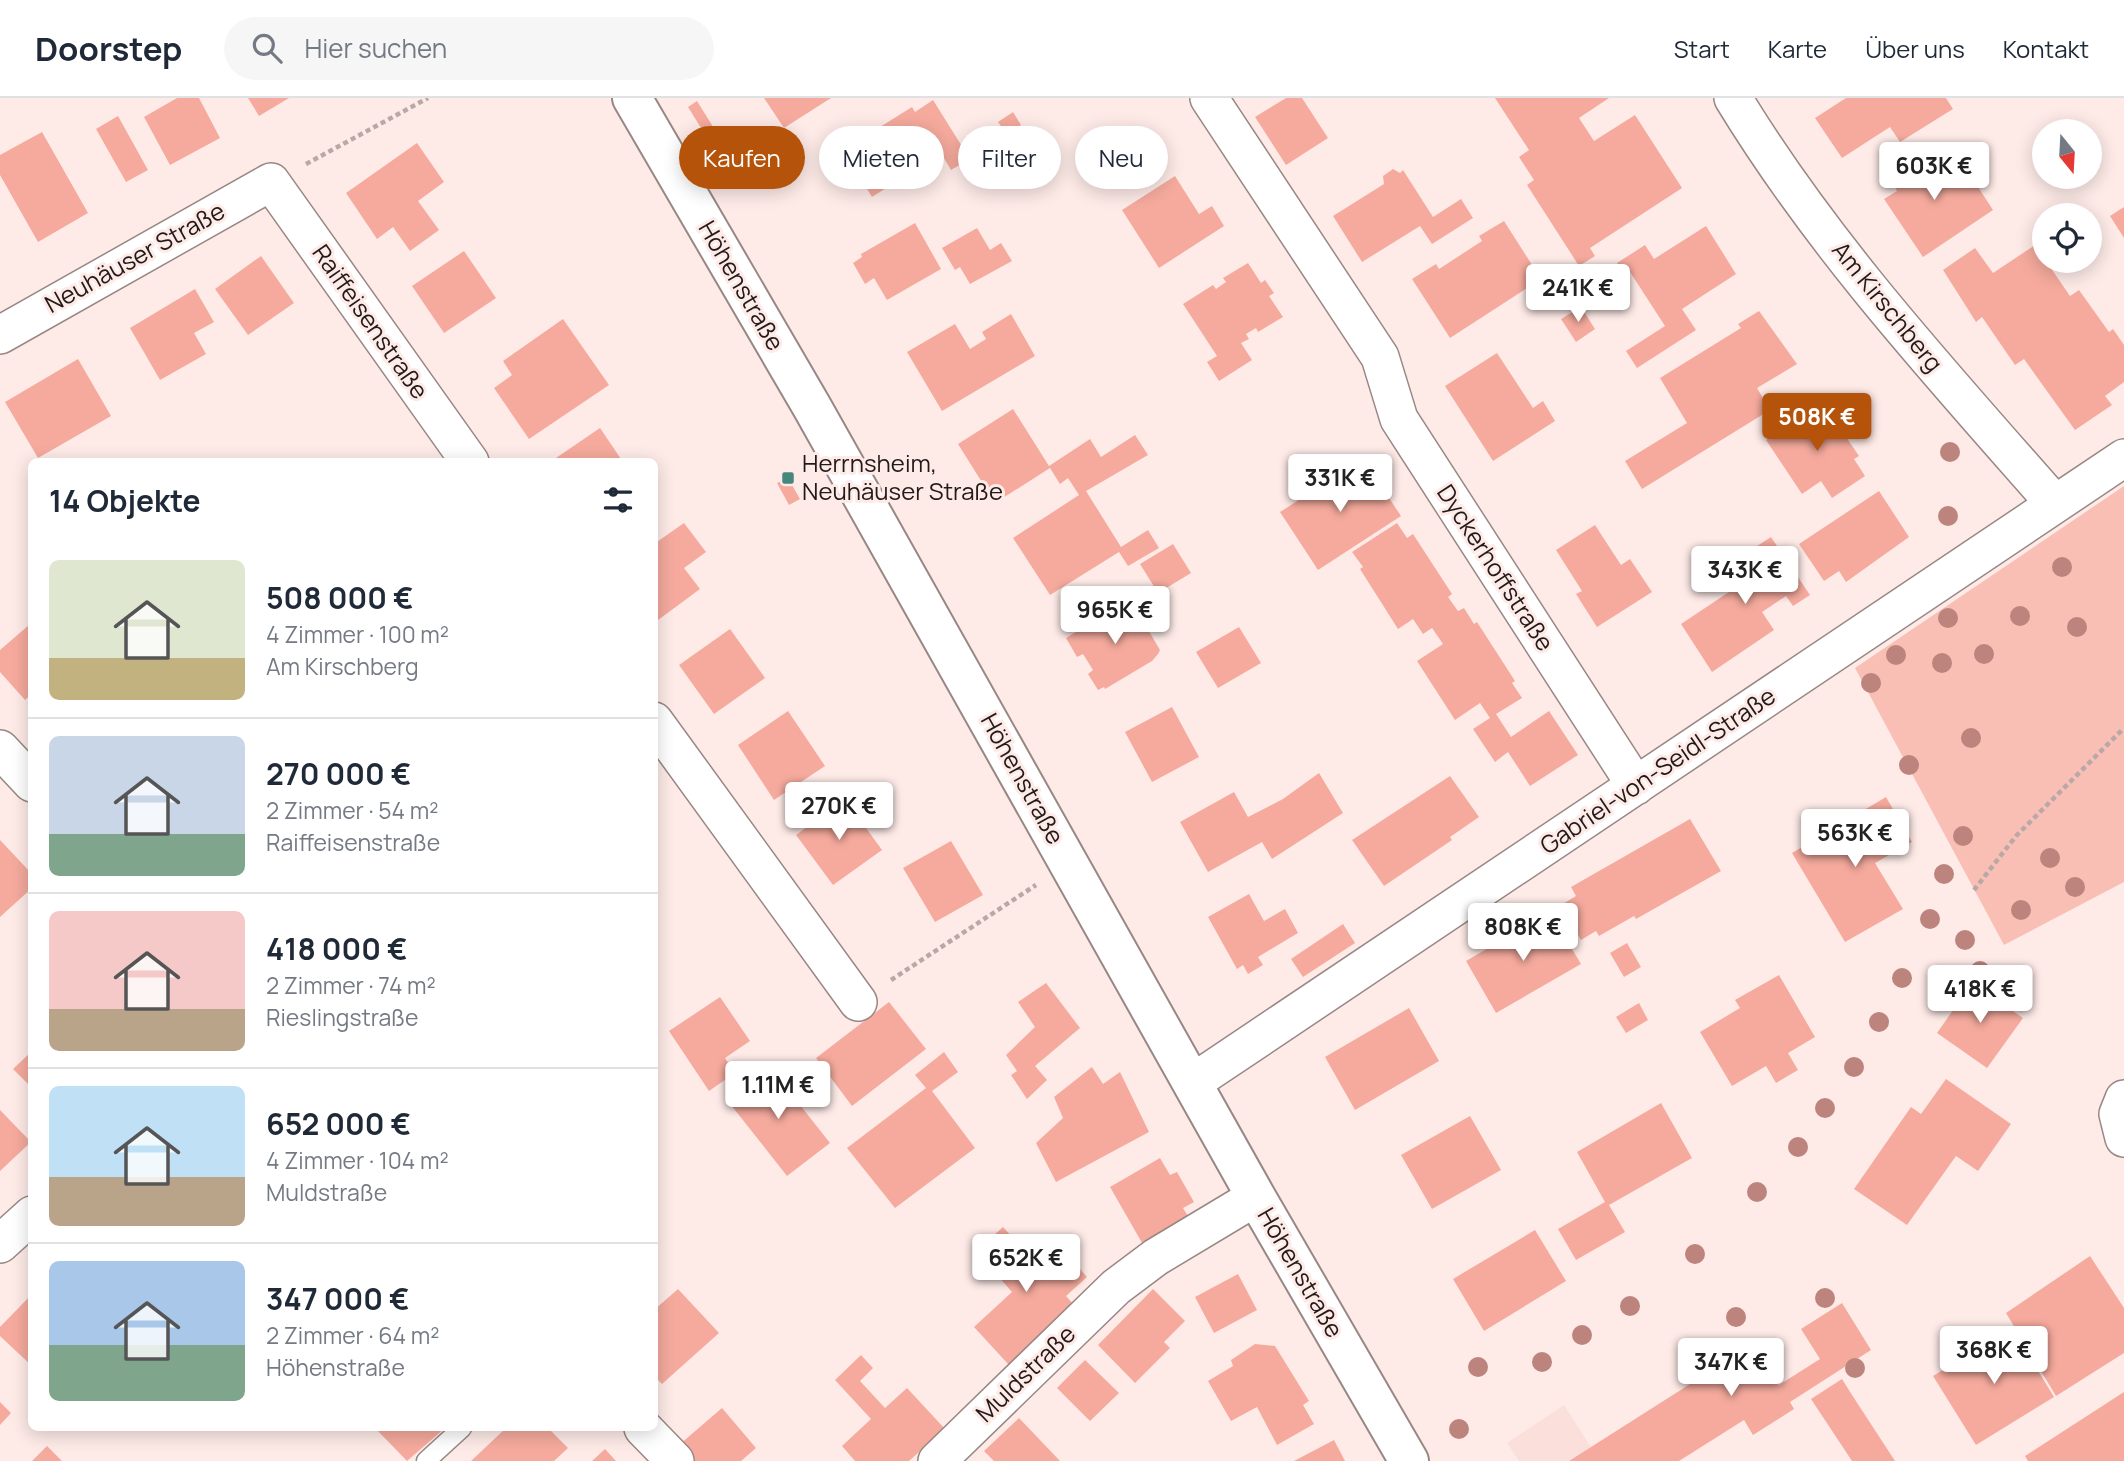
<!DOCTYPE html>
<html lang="de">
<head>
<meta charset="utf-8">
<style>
	body { margin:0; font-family:Manrope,sans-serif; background:#f6f6f7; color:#1f2937; height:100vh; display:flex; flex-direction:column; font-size:26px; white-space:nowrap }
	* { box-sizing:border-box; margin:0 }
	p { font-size:23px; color:#747a83 }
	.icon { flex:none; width:38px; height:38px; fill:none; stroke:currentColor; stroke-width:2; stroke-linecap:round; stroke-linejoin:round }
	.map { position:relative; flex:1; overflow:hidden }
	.drawer { position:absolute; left:28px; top:360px; width:630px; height:973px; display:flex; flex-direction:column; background:#fff; border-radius:10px; box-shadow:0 4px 18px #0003 }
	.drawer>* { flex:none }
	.guide { position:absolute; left:679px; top:28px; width:665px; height:63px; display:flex; gap:14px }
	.needle { width:46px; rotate:162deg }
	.controls { position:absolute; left:2032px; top:21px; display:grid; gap:14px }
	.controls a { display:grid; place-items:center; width:70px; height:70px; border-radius:50%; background:#fff; box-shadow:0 4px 18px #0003; font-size:35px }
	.price { position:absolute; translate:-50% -60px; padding:0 16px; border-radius:7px; background:#fff; color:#222; font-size:23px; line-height:46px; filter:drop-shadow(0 2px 4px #0008) }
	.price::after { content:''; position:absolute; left:50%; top:42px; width:21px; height:16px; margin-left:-10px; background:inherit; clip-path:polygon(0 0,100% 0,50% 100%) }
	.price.active { background:#b45309; color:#fff }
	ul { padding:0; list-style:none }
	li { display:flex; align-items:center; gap:21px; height:175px; padding:0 21px }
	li+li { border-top:2px solid #e0e1e3 }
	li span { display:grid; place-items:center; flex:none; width:196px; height:140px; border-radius:10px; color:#555 }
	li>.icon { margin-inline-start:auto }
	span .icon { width:84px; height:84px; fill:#fffc; stroke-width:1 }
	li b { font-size:30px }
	h2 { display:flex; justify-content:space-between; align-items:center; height:84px; padding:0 21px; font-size:30px }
	.tag { padding:0 24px; border-radius:32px; background:#fff; box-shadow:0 4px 18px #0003; font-size:24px; line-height:63px }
	.tag.active { background:#b45309; color:#fff }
	header { display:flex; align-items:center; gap:42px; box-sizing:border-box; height:98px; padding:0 35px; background:#fff; border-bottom:2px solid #e0e1e3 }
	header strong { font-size:33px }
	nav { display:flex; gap:38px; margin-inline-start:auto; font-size:24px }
	.search { width:490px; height:63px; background:#f6f6f7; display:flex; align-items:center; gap:18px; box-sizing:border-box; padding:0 24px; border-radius:38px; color:#747a83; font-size:26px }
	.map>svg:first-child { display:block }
</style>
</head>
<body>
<header>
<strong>Doorstep</strong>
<div class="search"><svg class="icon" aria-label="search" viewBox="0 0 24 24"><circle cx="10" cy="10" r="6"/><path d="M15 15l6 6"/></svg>Hier suchen</div>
<nav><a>Start</a><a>Karte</a><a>Über uns</a><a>Kontakt</a></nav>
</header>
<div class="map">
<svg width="2124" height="1363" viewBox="0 0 2124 1363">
	<rect width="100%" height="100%" fill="#feebe8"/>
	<path fill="#fbdfda" d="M 1564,1307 L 1591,1349 L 1569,1363 L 1519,1363 L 1507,1345 Z"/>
	<path fill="#f9bfb5" d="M 2124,388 L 2124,784 L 2004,847 L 1855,570 Z"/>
	<path fill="#f5aa9d" d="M 177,0 L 199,0 L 220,40 L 170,67 L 144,19 Z
		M 248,0 L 289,0 L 259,18 Z
		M 764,0 L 831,0 L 784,30 Z
		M 1286,0 L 1302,0 L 1328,40 L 1286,67 L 1255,19 Z
		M 1495,0 L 1609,0 L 1579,20 L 1594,43 L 1635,17 L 1682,90 L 1590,150 L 1595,158 L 1579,168 L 1527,87 L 1534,82 L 1519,59 L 1529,52 Z
		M 1846,0 L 1946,0 L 1953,11 L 1900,44 L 1890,29 L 1842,60 L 1815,20 Z
		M 933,2 L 970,61 L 951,72 L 941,55 L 872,99 L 843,52 L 912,9 L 915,14 Z
		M 697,3 L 715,32 L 706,38 L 688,9 Z
		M 1013,14 L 1021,27 L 1007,37 L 998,24 Z
		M 118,18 L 148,72 L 126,84 L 96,31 Z
		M 42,34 L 88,115 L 38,144 L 0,77 L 0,57 Z
		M 417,45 L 444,84 L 418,103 L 439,132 L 410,153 L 393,129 L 377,141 L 346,95 Z
		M 1926,50 L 1949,85 L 1967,72 L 1993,112 L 1923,159 L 1884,101 L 1897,93 L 1888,77 Z
		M 1393,71 L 1400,75 L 1403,72 L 1433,119 L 1461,101 L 1473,120 L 1432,146 L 1420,128 L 1362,164 L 1333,118 L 1384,86 L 1383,78 Z
		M 1175,78 L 1199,116 L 1212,108 L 1224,128 L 1159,170 L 1122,112 Z
		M 2124,109 L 2124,140 L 2110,118 Z
		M 1504,123 L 1541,181 L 1450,240 L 1412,181 L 1436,166 L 1439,171 L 1482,143 L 1479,138 Z
		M 915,125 L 941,171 L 887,202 L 874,180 L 865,186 L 853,165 L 862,159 L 861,156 Z
		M 1706,128 L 1736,176 L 1682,211 L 1696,232 L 1637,270 L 1626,253 L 1665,228 L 1630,174 L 1625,178 L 1617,165 L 1645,147 L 1654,161 Z
		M 977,130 L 990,152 L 1001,145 L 1012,163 L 970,186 L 960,169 L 955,172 L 942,150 Z
		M 2035,147 L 2070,198 L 2079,192 L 2109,234 L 2113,231 L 2124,247 L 2124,284 L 2105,298 L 2112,307 L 2075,332 L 2024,261 L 2015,267 L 1982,219 L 1976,224 L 1943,172 L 1975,150 L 1993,175 Z
		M 464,153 L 496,200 L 444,235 L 412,188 Z
		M 261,158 L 294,205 L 248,237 L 215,191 Z
		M 1248,165 L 1261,185 L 1265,182 L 1274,195 L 1269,198 L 1283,219 L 1258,234 L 1256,230 L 1246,236 L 1249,241 L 1241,245 L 1252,262 L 1219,283 L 1207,264 L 1217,258 L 1183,206 L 1213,187 L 1216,191 L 1226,184 L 1223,180 Z
		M 195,191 L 214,224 L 194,235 L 206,256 L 160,282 L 130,230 Z
		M 1581,209 L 1595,231 L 1576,244 L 1561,221 Z
		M 1759,213 L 1797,266 L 1757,290 L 1770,312 L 1642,391 L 1625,363 L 1687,325 L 1660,280 L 1741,230 L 1738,226 Z
		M 1011,216 L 1035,258 L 942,313 L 907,254 L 955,226 L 970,251 L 986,241 L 982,234 Z
		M 563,221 L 609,287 L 529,341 L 494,290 L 512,277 L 503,263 Z
		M 1497,255 L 1533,310 L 1543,303 L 1555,323 L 1493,363 L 1445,288 Z
		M 78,261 L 111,318 L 38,360 L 5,304 Z
		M 1822,304 L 1859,358 L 1854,361 L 1865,378 L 1832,400 L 1821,383 L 1802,396 L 1766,342 Z
		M 1013,311 L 1049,368 L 1090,341 L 1101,359 L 1135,337 L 1148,357 L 1086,393 L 1121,449 L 1148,432 L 1159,450 L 1128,468 L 1119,454 L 1050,497 L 1013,440 L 1079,397 L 1068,380 L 1060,386 L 1050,370 L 995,405 L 958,346 Z
		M 600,330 L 623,364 L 550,364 Z
		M 1363,361 L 1401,418 L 1318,472 L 1280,414 Z
		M 788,380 L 800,401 L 789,407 L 777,385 Z
		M 1879,393 L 1909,439 L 1846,484 L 1839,473 L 1824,483 L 1799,446 Z
		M 684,425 L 706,454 L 684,470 L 700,491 L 654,525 L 654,446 Z
		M 1397,425 L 1407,440 L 1413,436 L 1452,496 L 1448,499 L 1458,513 L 1464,510 L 1474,526 L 1477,524 L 1515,583 L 1512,585 L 1522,600 L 1496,616 L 1511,639 L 1549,613 L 1578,657 L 1530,688 L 1508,654 L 1495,664 L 1473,631 L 1490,620 L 1480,605 L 1455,622 L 1417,563 L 1443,546 L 1432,530 L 1423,536 L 1413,521 L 1398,531 L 1360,471 L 1363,469 L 1352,454 Z
		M 1595,427 L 1621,467 L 1630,461 L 1652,494 L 1597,529 L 1576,496 L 1582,493 L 1556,452 Z
		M 1771,439 L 1810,497 L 1793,508 L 1786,498 L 1762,514 L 1774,532 L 1712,574 L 1681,526 L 1741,486 L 1728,467 Z
		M 1173,446 L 1191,475 L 1158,495 L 1140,466 Z
		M 1133,506 L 1160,552 L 1158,556 L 1152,563 L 1105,591 L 1104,589 L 1098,592 L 1088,576 L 1093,572 L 1083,556 L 1077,559 L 1066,540 L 1119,508 L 1122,513 Z
		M 29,527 L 32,530 L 32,596 L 25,602 L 0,574 L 0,552 Z
		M 1239,529 L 1261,565 L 1218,590 L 1196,554 Z
		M 730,531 L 765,580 L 714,616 L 679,567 Z
		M 1172,609 L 1199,659 L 1152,684 L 1125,634 Z
		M 788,613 L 825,668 L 774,702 L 738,647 Z
		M 1319,675 L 1343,715 L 1272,761 L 1262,744 L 1208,774 L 1180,724 L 1234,694 L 1248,719 L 1283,701 Z
		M 1450,678 L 1479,719 L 1450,739 L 1452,742 L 1384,788 L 1352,742 Z
		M 1886,699 L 1912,744 L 1875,765 L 1903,811 L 1845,844 L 1792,755 Z
		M 845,701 L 882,752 L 833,787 L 796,737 Z
		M 1690,721 L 1721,773 L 1636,821 L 1634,818 L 1599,838 L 1596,833 L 1581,842 L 1561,807 L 1576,798 L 1571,789 Z
		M 0,742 L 32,776 L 32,790 L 0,819 Z
		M 951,743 L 983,797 L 935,824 L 903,770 Z
		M 1249,796 L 1264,823 L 1285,811 L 1298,835 L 1258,859 L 1263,867 L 1248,876 L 1243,867 L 1237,871 L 1208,819 Z
		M 1550,814 L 1581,866 L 1496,915 L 1466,863 Z
		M 1343,826 L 1355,845 L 1303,879 L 1291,861 Z
		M 1627,845 L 1641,869 L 1624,879 L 1610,855 Z
		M 1779,877 L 1815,939 L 1788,955 L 1798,972 L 1776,985 L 1766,968 L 1732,988 L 1700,934 L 1740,910 L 1735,902 Z
		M 1046,885 L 1080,930 L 1035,968 L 1047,982 L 1027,1001 L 1011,977 L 1017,973 L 1006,957 L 1035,929 L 1018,904 Z
		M 1972,885 L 2023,920 L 1987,970 L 1937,935 Z
		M 720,899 L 750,943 L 725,960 L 735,975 L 709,993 L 669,933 Z
		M 889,904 L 926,951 L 852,1008 L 816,960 Z
		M 1639,905 L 1648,922 L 1626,935 L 1616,919 Z
		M 1409,910 L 1439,963 L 1355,1012 L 1325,959 Z
		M 32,953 L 32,990 L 13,971 Z
		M 944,954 L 958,974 L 932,993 L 975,1050 L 895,1110 L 847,1050 L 926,990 L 915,977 Z
		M 770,969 L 830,1045 L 787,1078 L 727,1002 Z
		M 1092,969 L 1103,986 L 1120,974 L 1149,1034 L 1056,1084 L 1036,1045 L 1063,1020 L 1054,999 Z
		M 1946,981 L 2011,1026 L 1978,1073 L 1956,1058 L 1907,1127 L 1854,1091 L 1911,1009 L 1921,1016 Z
		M 1661,1005 L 1692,1060 L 1609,1107 L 1625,1134 L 1576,1162 L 1558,1131 L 1605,1104 L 1577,1054 Z
		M 0,1012 L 31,1044 L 0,1073 Z
		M 1470,1018 L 1501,1072 L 1432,1111 L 1401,1057 Z
		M 1160,1060 L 1170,1077 L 1177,1074 L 1194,1104 L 1183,1110 L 1191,1123 L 1145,1150 L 1110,1089 Z
		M 1003,1129 L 1037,1167 L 1059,1147 L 1087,1179 L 1066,1198 L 1074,1207 L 1009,1267 L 974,1229 L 1012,1194 L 976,1153 Z
		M 1535,1132 L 1566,1183 L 1484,1233 L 1453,1181 Z
		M 2090,1158 L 2124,1210 L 2124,1255 L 2056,1298 L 2006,1215 Z
		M 1238,1176 L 1257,1212 L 1214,1235 L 1195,1199 Z
		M 678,1191 L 719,1235 L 662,1286 L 654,1278 L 654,1212 Z
		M 1153,1191 L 1185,1223 L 1164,1244 L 1170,1250 L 1135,1285 L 1098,1247 Z
		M 32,1196 L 32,1268 L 0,1238 L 0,1229 Z
		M 1842,1205 L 1871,1252 L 1790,1304 L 1794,1311 L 1753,1337 L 1744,1322 L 1679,1363 L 1569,1363 L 1753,1246 L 1779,1287 L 1820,1261 L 1801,1231 Z
		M 2012,1230 L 2054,1299 L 1976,1347 L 1933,1278 Z
		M 1255,1246 L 1275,1248 L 1309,1303 L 1303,1307 L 1314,1326 L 1277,1347 L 1257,1309 L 1231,1323 L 1208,1283 L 1233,1268 L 1231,1262 Z
		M 861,1257 L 873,1270 L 860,1283 L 885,1310 L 907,1290 L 945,1331 L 909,1363 L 855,1363 L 842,1348 L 871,1321 L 835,1282 Z
		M 1085,1262 L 1119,1295 L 1090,1323 L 1057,1290 Z
		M 1842,1281 L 1852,1297 L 1895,1363 L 1852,1363 L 1811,1301 Z
		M 2124,1294 L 2124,1363 L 2028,1363 L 2025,1358 Z
		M 0,1304 L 11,1315 L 0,1327 Z
		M 722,1310 L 756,1350 L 741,1363 L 692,1363 L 679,1347 Z
		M 1019,1320 L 1060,1363 L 994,1363 L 984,1353 Z
		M 375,1330 L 445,1330 L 407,1363 Z
		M 506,1330 L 548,1330 L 568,1350 L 554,1363 L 471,1363 Z
		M 1334,1342 L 1345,1363 L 1294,1363 Z
		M 47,1348 L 62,1363 L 32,1363 Z
		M 605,1351 L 616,1363 L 592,1363 Z"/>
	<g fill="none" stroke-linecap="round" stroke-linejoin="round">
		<defs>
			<path id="lane" d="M 426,1363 L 462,1330"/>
			<path id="street" d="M 1209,0 L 1380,259 L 1399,321 L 1636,688
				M 1733,0 C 1823,148 1941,276 2055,406
				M 0,237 L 271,84 L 470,364
				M 654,623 L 858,904
				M 0,651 L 32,685
				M 1192,985 L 2124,360
				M 2124,1001 L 2118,1016 L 2124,1040
				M 0,1146 L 32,1117
				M 643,1330 L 675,1363
				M 937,1363 L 1116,1189 L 1156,1159 L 1256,1099"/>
			<path id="secondary" d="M 632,0 L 812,309 L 1256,1099 L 1409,1363"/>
		</defs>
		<use href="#lane" stroke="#988784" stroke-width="21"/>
		<use href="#street" stroke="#988784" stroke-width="40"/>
		<use href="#secondary" stroke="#988784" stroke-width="42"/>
		<path stroke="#b8a8a6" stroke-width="4.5" stroke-dasharray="5 3.5" stroke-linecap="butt" d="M 306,66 L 428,0
			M 1974,792 L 2016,738 L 2124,630
			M 891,882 L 1036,787"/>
		<use href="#lane" stroke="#fff" stroke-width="18"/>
		<use href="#street" stroke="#fff" stroke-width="37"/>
		<use href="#secondary" stroke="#fff" stroke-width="38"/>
	</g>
	<g fill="#bc847d">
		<circle cx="1950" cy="354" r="10"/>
		<circle cx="1948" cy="418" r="10"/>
		<circle cx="2062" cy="469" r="10"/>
		<circle cx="2020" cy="518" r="10"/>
		<circle cx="1948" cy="520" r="10"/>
		<circle cx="2077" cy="529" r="10"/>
		<circle cx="1984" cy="556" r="10"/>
		<circle cx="1896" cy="557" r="10"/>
		<circle cx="1942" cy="565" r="10"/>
		<circle cx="1871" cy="585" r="10"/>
		<circle cx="1971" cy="640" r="10"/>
		<circle cx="1909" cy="667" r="10"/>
		<circle cx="1963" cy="738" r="10"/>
		<circle cx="2050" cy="760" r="10"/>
		<circle cx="1944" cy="776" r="10"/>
		<circle cx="2075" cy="789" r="10"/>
		<circle cx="2021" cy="812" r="10"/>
		<circle cx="1930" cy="821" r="10"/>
		<circle cx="1965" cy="842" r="10"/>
		<circle cx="1980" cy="873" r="10"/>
		<circle cx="1902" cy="880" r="10"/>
		<circle cx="1879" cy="924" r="10"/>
		<circle cx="1854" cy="969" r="10"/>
		<circle cx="1825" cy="1010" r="10"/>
		<circle cx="1798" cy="1049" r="10"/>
		<circle cx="1757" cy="1094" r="10"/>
		<circle cx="1695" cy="1156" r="10"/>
		<circle cx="1825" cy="1200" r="10"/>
		<circle cx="1630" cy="1208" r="10"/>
		<circle cx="1736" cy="1219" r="10"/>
		<circle cx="1582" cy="1237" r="10"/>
		<circle cx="1542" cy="1264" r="10"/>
		<circle cx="1478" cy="1269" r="10"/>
		<circle cx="1855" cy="1270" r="10"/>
		<circle cx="1459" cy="1331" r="10"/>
	</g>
	<rect fill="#44877b" stroke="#feebe8" stroke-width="2.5" x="781" y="373" width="14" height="14" rx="3.5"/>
	<g text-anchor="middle" stroke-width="6" stroke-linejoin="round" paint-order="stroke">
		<g font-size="24" fill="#211a19" stroke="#feebe8">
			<text transform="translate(135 160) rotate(-29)" y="8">Neuhäuser Straße</text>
			<text transform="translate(741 188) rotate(60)" y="8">Höhenstraße</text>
			<text transform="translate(1887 209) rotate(51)" y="8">Am Kirschberg</text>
			<text transform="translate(370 224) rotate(55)" y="8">Raiffeisenstraße</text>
			<text transform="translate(1495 470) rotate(57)" y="8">Dyckerhoffstraße</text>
			<text transform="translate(1658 673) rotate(-34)" y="8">Gabriel-von-Seidl-Straße</text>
			<text transform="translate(1022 681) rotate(61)" y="8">Höhenstraße</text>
			<text transform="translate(1300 1175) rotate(60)" y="8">Höhenstraße</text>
			<text transform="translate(1026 1276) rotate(-44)" y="8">Muldstraße</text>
		</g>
		<g font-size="24" fill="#211a19" stroke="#feebe8" text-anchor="start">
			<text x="802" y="374">Herrnsheim,<tspan x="802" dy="28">Neuhäuser Straße</tspan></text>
		</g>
	</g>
</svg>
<div class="controls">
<a><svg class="needle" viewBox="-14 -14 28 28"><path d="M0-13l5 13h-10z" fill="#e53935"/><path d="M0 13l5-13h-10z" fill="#747a83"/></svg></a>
<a><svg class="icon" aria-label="locate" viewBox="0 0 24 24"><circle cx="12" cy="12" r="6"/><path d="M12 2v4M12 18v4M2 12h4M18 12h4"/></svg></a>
</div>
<b class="price" style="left:1934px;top:104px">603K €</b>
<b class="price" style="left:1578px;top:226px">241K €</b>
<b class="price active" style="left:1817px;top:355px">508K €</b>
<b class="price" style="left:1340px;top:416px">331K €</b>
<b class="price" style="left:1745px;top:508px">343K €</b>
<b class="price" style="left:1115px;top:548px">965K €</b>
<b class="price" style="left:839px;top:744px">270K €</b>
<b class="price" style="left:1855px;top:771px">563K €</b>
<b class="price" style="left:1523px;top:865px">808K €</b>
<b class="price" style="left:1980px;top:927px">418K €</b>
<b class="price" style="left:778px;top:1023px">1.11M €</b>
<b class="price" style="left:1026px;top:1196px">652K €</b>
<b class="price" style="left:1994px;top:1288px">368K €</b>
<b class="price" style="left:1731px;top:1300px">347K €</b>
<div class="guide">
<a class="tag active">Kaufen</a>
<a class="tag">Mieten</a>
<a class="tag">Filter</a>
<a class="tag">Neu</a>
</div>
<section class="drawer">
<h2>14 Objekte<svg class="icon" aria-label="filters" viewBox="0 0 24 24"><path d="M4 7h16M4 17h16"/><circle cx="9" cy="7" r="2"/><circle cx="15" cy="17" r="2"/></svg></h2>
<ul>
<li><span style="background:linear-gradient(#dfe7d0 70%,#c2b280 0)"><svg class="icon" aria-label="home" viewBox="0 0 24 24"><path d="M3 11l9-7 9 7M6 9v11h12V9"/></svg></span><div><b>508 000 €</b><p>4 Zimmer · 100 m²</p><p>Am Kirschberg</p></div></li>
<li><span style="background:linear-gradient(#c9d6e8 70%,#7fa58c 0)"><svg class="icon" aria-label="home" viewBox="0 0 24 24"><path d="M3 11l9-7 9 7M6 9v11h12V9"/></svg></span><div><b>270 000 €</b><p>2 Zimmer · 54 m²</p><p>Raiffeisenstraße</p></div></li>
<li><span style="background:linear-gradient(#f6c9c9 70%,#b9a48a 0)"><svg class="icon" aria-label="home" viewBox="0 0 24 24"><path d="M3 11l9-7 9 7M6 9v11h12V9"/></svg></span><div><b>418 000 €</b><p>2 Zimmer · 74 m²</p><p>Rieslingstraße</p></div></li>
<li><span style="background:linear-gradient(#bfe0f5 65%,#b9a48a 0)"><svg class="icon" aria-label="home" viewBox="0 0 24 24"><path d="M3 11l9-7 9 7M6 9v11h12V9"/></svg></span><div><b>652 000 €</b><p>4 Zimmer · 104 m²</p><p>Muldstraße</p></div></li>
<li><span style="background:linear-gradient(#a9c7e8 60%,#7fa58c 0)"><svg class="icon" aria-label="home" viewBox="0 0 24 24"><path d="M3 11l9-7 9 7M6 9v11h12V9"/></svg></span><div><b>347 000 €</b><p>2 Zimmer · 64 m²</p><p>Höhenstraße</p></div></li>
</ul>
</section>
</div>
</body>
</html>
